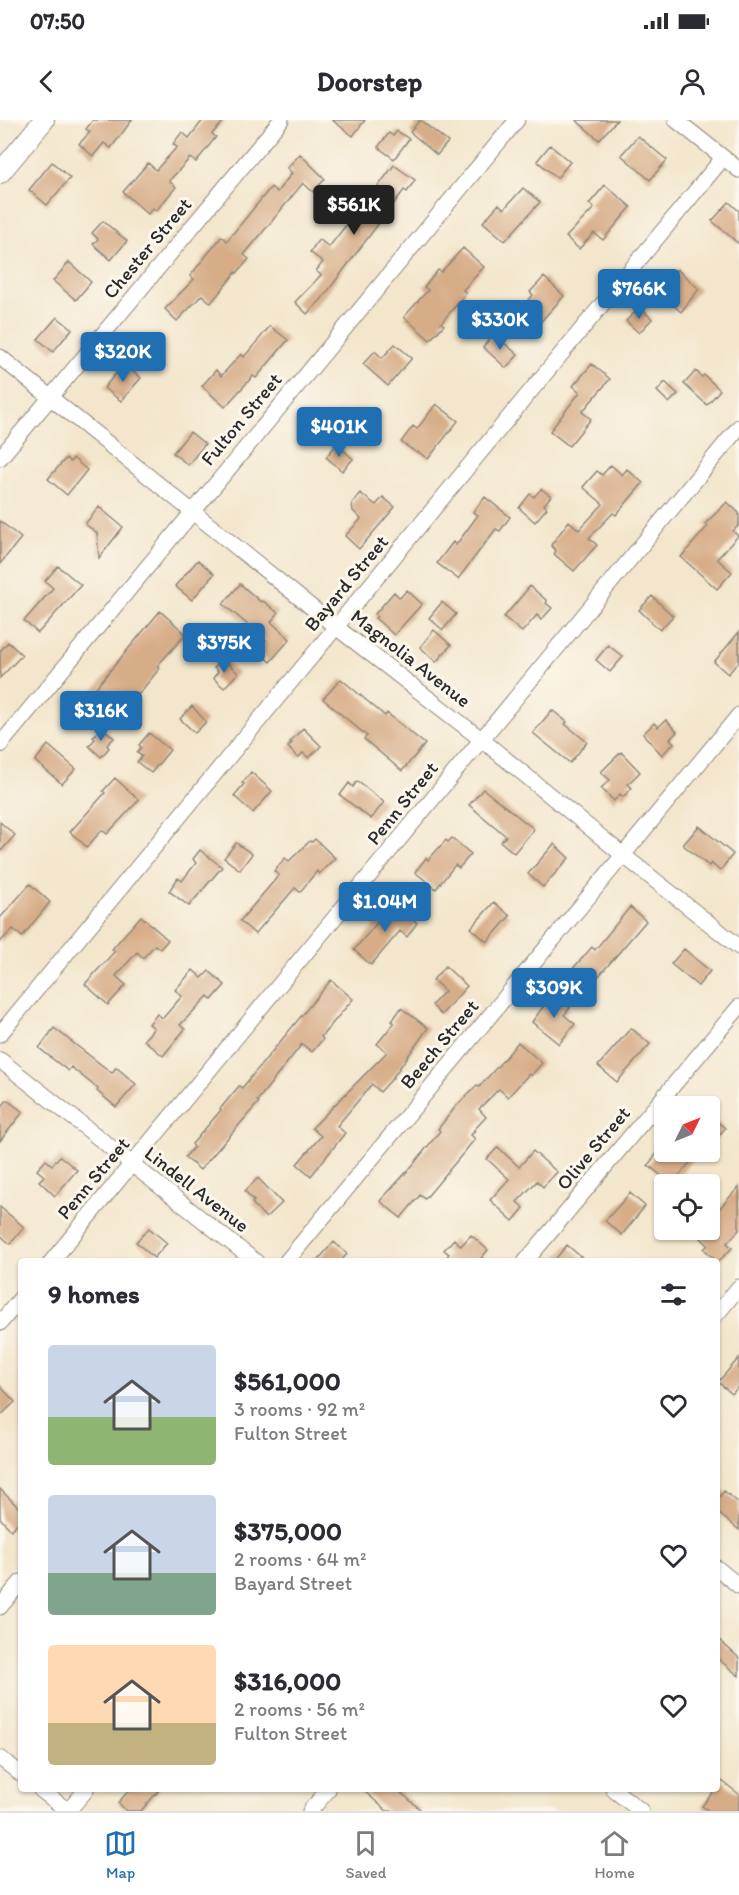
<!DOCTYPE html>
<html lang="en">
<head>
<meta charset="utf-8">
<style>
	body { margin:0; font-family:Itim,sans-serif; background:#f7f7f7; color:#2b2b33; height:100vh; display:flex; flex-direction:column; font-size:22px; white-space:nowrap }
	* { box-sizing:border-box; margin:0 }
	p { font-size:20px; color:#7c7c81 }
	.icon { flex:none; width:33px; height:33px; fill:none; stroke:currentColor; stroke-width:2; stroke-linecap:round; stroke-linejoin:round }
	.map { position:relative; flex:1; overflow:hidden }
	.side { position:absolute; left:18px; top:1138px; width:702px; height:534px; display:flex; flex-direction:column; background:#fff; border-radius:6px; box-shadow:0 2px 4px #0004 }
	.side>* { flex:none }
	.needle { width:39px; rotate:47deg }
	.buttons { position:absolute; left:654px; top:976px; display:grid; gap:12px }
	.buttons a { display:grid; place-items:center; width:66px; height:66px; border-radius:6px; background:#fff; box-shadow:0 2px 4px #0004; font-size:30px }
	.price { position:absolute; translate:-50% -51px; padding:0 14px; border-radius:6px; background:#1f6fb2; color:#fff; font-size:20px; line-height:39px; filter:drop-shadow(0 2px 3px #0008) }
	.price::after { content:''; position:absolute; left:50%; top:36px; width:18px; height:14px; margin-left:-9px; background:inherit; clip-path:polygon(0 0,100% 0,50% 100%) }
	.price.selected { background:#222; color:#fff }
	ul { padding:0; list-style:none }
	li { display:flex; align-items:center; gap:18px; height:150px; padding:0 30px }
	li span { display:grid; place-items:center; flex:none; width:168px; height:120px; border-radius:6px; color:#555 }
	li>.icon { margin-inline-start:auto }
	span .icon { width:72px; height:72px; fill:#fffc; stroke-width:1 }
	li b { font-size:26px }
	h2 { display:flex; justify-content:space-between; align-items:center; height:72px; padding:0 30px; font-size:26px }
	.status { display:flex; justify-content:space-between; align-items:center; height:42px; padding:0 30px; background:#fff; direction:ltr }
	.status svg { height:16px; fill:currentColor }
	header { display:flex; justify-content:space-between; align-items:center; height:78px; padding:0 30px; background:#fff; font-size:27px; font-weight:700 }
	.menu { display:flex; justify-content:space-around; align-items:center; height:84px; border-top:2px solid #e1e1e2; background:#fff; font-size:16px; color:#7c7c81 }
	.menu a { display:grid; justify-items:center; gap:3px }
	.menu .selected { color:#1f6fb2 }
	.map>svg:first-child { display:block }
</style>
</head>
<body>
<div class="status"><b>07:50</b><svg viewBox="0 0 49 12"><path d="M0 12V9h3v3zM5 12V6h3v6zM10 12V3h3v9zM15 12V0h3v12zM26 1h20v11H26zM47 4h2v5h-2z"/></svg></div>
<header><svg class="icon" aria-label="back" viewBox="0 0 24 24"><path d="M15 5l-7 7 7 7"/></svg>Doorstep<svg class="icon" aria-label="person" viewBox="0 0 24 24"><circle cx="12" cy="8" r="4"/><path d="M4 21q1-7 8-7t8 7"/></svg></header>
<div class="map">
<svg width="739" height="1691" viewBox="0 0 739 1691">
	<rect width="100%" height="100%" fill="#fbf7ec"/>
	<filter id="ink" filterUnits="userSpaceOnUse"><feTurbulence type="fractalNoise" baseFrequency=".0167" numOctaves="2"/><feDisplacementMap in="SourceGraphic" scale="12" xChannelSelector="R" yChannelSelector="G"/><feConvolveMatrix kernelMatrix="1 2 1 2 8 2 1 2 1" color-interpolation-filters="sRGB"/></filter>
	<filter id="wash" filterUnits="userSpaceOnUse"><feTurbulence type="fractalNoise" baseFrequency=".008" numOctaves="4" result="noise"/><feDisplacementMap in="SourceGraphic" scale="24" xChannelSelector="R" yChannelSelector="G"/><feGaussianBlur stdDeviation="1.35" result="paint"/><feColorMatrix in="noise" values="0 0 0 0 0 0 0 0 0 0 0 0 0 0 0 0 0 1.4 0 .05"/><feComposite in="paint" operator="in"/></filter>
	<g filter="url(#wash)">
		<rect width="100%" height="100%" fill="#f3e6cc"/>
		<g id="blocks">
			<path fill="#d7ad88" d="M 93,0 L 132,0 L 111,28 L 104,23 L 93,36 L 79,24 L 90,12 L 86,9 Z
				M 203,0 L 225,0 L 212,14 L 216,17 L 196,42 L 190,38 L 169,61 L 176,67 L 156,91 L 153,88 L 148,94 L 123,72 L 148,43 L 156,50 L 177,27 L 173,24 L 182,12 L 189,18 Z
				M 332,0 L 365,0 L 353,16 Z
				M 420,0 L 448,22 L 437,35 L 410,12 Z
				M 576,0 L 617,0 L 599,20 Z
				M 397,11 L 409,19 L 394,39 L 378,27 L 389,13 L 393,16 Z
				M 638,16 L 667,40 L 650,60 L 621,35 Z
				M 550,25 L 570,42 L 557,58 L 537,41 Z
				M 300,34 L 325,59 L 313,72 L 303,63 L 244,135 L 249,139 L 237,153 L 236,152 L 211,183 L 202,175 L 177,201 L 165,189 L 194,159 L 190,156 L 222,116 L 227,121 L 271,67 L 277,72 L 292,53 L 287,48 Z
				M 52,42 L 70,58 L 47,85 L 29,70 Z
				M 394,45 L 415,60 L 407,72 L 404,70 L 321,180 L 307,194 L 295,182 L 321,155 L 316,151 L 323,142 L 310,132 L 319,119 L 329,127 L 366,80 L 367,81 Z
				M 605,65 L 631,87 L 603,120 L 594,113 L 579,129 L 566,117 L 594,88 L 589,84 Z
				M 523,68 L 540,82 L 505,121 L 483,102 L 499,84 L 504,89 Z
				M 729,82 L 739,91 L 739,124 L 712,101 Z
				M 103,101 L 127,121 L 111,140 L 93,124 L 98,119 L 92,113 Z
				M 463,128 L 484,147 L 463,170 L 466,173 L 441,203 L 444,205 L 430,220 L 404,197 L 428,170 L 424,167 L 438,150 L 441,152 Z
				M 69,142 L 91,162 L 76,180 L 53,161 Z
				M 677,149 L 699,169 L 681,192 L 655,168 L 667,154 L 670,157 Z
				M 544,157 L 564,176 L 535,208 L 517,192 L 533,175 L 530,172 Z
				M 640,187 L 652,199 L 639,213 L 626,201 Z
				M 57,197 L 72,209 L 53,232 L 38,219 Z
				M 270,206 L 288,220 L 256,258 L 253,256 L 225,287 L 202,266 L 216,250 L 221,256 L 241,234 L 244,237 Z
				M 494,214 L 518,235 L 506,248 L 483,227 Z
				M 395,224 L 412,238 L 388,266 L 363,244 L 375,231 L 382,238 Z
				M 124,244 L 141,258 L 121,281 L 104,268 Z
				M 592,244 L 610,259 L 582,292 L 591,299 L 569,326 L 550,311 L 580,272 L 573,266 Z
				M 696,251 L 702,257 L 704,255 L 720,270 L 707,285 L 684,264 Z
				M 665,262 L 678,274 L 669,283 L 657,271 Z
				M 436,284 L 458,301 L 428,339 L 418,332 L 417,333 L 401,322 L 413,306 L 417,309 Z
				M 190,312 L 205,324 L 188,345 L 173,333 Z
				M 337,324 L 353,339 L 342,351 L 326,337 Z
				M 66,338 L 70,342 L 73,338 L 87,350 L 67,375 L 48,359 Z
				M 611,345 L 622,355 L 627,349 L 643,363 L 616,395 L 613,393 L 589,418 L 597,425 L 574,451 L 554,434 L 556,431 L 551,425 L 569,401 L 579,410 L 603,384 L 583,367 L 597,351 L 602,355 Z
				M 541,369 L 551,376 L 544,385 L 547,388 L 535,402 L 519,388 L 530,374 L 534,377 Z
				M 360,373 L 376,385 L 383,377 L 395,387 L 359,429 L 345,416 L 361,399 L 353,391 L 352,383 Z
				M 485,377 L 510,397 L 500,411 L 496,409 L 458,459 L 437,443 L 453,422 L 456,425 L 478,395 L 473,392 Z
				M 727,382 L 739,393 L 739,405 L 733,411 L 738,416 L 717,439 L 732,452 L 717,469 L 681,437 L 708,406 L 705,404 Z
				M 99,387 L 123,407 L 99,438 L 97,413 L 85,404 Z
				M 0,401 L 21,418 L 0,444 Z
				M 198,440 L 214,454 L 192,480 L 175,466 Z
				M 58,446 L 81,465 L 38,513 L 24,501 L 53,468 L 45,461 Z
				M 240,464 L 261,482 L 263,481 L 278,493 L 271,502 L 290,519 L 270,542 L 257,531 L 266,520 L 223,484 Z
				M 530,466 L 547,481 L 546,483 L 552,488 L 541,500 L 537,495 L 522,512 L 504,497 Z
				M 407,470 L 422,484 L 394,515 L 375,498 L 377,496 L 375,494 L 394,472 L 400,478 Z
				M 652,476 L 673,496 L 660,510 L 639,490 Z
				M 442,482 L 456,494 L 443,510 L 429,498 Z
				M 160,491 L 186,514 L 157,546 L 160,548 L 129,586 L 120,578 L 97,605 L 78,589 Z
				M 434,510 L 451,525 L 436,542 L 420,527 Z
				M 739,512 L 739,542 L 728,554 L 714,542 Z
				M 8,522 L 22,535 L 0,558 L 0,531 Z
				M 608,525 L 623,537 L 610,552 L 596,540 Z
				M 222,539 L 238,553 L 224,568 L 213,558 L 218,552 L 214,548 Z
				M 341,559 L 385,596 L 387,593 L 425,624 L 402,651 L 364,619 L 367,616 L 323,579 Z
				M 192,586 L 206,602 L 195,613 L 180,599 Z
				M 552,590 L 567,602 L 565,604 L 587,622 L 570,643 L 533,613 Z
				M 666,600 L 677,612 L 670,619 L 674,623 L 662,635 L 643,614 L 654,603 L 658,607 Z
				M 102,607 L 114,618 L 107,625 L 109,628 L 101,637 L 89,626 L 95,619 L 93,617 Z
				M 303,608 L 321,626 L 309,638 L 303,633 L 298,638 L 288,627 L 292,623 L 290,622 Z
				M 149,613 L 170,630 L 151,653 L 137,642 L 142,636 L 137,633 L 141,627 L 139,625 Z
				M 48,625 L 76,649 L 62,664 L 35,641 Z
				M 621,632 L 640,652 L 628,664 L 632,668 L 623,677 L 620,674 L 614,681 L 601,668 L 610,660 L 601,652 Z
				M 251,652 L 272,671 L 253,693 L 234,676 L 244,664 L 242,663 Z
				M 115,658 L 139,680 L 107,714 L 102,710 L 87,727 L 70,712 L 105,673 L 103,671 Z
				M 357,661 L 384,682 L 371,699 L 340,675 L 349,663 L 353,667 Z
				M 483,669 L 534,709 L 514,733 L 501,722 L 506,716 L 469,685 Z
				M 0,702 L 15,715 L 0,732 Z
				M 699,706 L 733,734 L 720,751 L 711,743 L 709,746 L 683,725 Z
				M 452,718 L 471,734 L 459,748 L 455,745 L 436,769 L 415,752 L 426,738 L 428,740 L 446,720 L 448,722 Z
				M 315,719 L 335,738 L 319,754 L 317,751 L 300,772 L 295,768 L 255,814 L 240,801 L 279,755 L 274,751 L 285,738 L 289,741 L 310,721 L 312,722 Z
				M 236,723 L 252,734 L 240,750 L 224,738 Z
				M 554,724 L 569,738 L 543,767 L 528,754 Z
				M 200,730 L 222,747 L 189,786 L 169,771 L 178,758 L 182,761 L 196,743 L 193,739 Z
				M 30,764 L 50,782 L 22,817 L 13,809 L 0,822 L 0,798 Z
				M 391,782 L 417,803 L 407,817 L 400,811 L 371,845 L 354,830 L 382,797 L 380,795 Z
				M 494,782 L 510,796 L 487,822 L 471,808 Z
				M 630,787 L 646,801 L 598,857 L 593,853 L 582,865 L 569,853 L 592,827 L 595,830 Z
				M 141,796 L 168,820 L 160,829 L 155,825 L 143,838 L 137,832 L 116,856 L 126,865 L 108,885 L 85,864 L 115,831 L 112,829 Z
				M 684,829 L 710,851 L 698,866 L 671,844 Z
				M 445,846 L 467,866 L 441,895 L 432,885 L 445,871 L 433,860 Z
				M 193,850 L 202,858 L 209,851 L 225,865 L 212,880 L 208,876 L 180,905 L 185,909 L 163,936 L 144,920 L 154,908 L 149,904 L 157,894 L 163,898 L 182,876 L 175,870 Z
				M 331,860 L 353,879 L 321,917 L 323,919 L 312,932 L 302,924 L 257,981 L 259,982 L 200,1050 L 185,1037 L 194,1027 L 192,1024 L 221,990 L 220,989 L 239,966 L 242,968 Z
				M 552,874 L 570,888 L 564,895 L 575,904 L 559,924 L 532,902 Z
				M 401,888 L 428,908 L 391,960 L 380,972 L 372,964 L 337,1006 L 345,1013 L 311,1056 L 297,1044 L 321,1016 L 312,1008 L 387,932 L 377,924 L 394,903 L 392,901 Z
				M 54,908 L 112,953 L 116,947 L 136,964 L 116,987 L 97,971 L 98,969 L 71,947 L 68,951 L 39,928 Z
				M 631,908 L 650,924 L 617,962 L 598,946 Z
				M 518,922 L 542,943 L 531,956 L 529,954 L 508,977 L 499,969 L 479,989 L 486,997 L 474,1010 L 475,1010 L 471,1015 L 475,1019 L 425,1079 L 420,1075 L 401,1098 L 380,1081 L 412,1046 L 440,1011 L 438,1009 L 457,985 L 477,965 L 479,967 L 507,936 Z
				M 7,980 L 23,992 L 0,1021 L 0,989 Z
				M 710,996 L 725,1008 L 710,1027 Z
				M 498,1027 L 519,1047 L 533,1031 L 557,1052 L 543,1067 L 537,1061 L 517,1082 L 524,1088 L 513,1101 L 490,1080 L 509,1059 L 487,1039 Z
				M 658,1032 L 699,1032 L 672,1064 L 648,1045 Z
				M 60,1036 L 77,1050 L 55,1076 L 39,1061 L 44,1056 L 37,1050 L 46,1040 L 52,1045 Z
				M 258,1058 L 282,1083 L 266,1098 L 252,1083 L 254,1081 L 245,1071 Z
				M 739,1067 L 739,1110 L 727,1123 L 732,1128 L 718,1142 L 704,1129 L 708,1125 L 699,1116 L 705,1110 L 710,1110 L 710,1099 Z
				M 630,1073 L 645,1086 L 622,1115 L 605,1101 Z
				M 0,1087 L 24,1107 L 10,1124 L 0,1115 Z
				M 149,1108 L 167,1123 L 154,1138 L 136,1122 Z
				M 471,1115 L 488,1130 L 478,1142 L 443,1142 L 449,1134 L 444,1130 L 454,1119 L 461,1126 Z
				M 334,1122 L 347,1134 L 340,1142 L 316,1142 Z
				M 567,1125 L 587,1142 L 553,1142 Z
				M 739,1238 L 739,1266 L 732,1274 L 718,1262 Z
				M 0,1266 L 15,1282 L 0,1296 Z
				M 0,1369 L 21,1390 L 21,1400 L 11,1410 L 0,1398 Z
				M 724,1371 L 739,1383 L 739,1410 L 717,1392 L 717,1380 Z
				M 717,1518 L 739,1538 L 739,1556 L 717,1538 Z
				M 722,1661 L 739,1674 L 739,1691 L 709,1691 L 702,1686 Z
				M 129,1670 L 159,1670 L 141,1691 L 127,1691 L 118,1683 Z
				M 363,1670 L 398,1670 L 422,1691 L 387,1691 Z"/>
		</g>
	</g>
	<g filter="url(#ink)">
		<use href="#blocks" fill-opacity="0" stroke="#8f887c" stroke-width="1.5"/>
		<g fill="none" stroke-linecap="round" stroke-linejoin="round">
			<defs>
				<path id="minor" d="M 676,0 L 739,50
					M 0,237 L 336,507 L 481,619 L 623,735 L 739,827
					M 0,338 L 281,0
					M 0,625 L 517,0
					M 0,914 L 723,38
					M 0,940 L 256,1142
					M 51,1142 L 739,307
					M 286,1142 L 739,595
					M 525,1142 L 739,887
					M 717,1194 L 739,1167
					M 0,1203 L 21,1178
					M 717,1448 L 739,1466
					M 0,1487 L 21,1462
					M 0,1638 L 21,1654
					M 41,1670 L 68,1691 L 86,1670
					M 614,1670 L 641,1691
					M 310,1691 L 328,1670"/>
				<path id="tertiary" d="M 0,53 L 44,0"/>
			</defs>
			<use href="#minor" stroke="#8f887c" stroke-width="17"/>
			<use href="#tertiary" stroke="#8f887c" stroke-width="22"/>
			<use href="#minor" stroke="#fff" stroke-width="15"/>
			<use href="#tertiary" stroke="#fff" stroke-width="20"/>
		</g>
	</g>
	<g text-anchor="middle" stroke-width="6" stroke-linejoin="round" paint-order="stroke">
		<g font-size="20" fill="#2b2b2b" stroke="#fbf7ec">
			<text transform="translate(147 128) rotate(-50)" y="7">Chester Street</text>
			<text transform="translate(241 299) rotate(-50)" y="7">Fulton Street</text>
			<text transform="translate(346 463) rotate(-50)" y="7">Bayard Street</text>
			<text transform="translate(411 538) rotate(38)" y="7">Magnolia Avenue</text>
			<text transform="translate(402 683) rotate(-51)" y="7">Penn Street</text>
			<text transform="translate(439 924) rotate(-50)" y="7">Beech Street</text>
			<text transform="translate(593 1028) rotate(-50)" y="7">Olive Street</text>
			<text transform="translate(93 1058) rotate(-50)" y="7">Penn Street</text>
			<text transform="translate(197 1069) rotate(38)" y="7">Lindell Avenue</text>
		</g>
	</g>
</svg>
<div class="buttons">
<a><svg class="needle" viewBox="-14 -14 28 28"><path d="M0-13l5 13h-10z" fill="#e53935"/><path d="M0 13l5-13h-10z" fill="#7c7c81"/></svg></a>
<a><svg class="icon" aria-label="locate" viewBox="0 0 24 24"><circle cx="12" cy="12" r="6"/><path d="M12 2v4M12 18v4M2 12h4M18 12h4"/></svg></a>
</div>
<b class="price selected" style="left:354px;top:116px">$561K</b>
<b class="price" style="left:639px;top:200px">$766K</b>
<b class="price" style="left:500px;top:231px">$330K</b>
<b class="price" style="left:123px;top:263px">$320K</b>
<b class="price" style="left:339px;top:338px">$401K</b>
<b class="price" style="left:224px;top:554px">$375K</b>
<b class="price" style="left:101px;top:622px">$316K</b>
<b class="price" style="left:385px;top:813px">$1.04M</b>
<b class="price" style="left:554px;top:899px">$309K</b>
<section class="side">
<h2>9 homes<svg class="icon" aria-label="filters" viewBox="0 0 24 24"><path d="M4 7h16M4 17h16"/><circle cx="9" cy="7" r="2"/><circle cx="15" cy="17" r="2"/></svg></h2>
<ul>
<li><span style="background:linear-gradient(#c9d6e8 60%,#8fb573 0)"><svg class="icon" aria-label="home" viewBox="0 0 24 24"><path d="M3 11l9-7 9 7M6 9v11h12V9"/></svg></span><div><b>$561,000</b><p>3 rooms · 92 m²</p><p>Fulton Street</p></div><svg class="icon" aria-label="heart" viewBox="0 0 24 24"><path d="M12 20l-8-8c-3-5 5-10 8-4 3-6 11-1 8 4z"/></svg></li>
<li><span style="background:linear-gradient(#c9d6e8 65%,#7fa58c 0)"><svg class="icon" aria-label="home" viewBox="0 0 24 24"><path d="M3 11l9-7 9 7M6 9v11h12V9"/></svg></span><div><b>$375,000</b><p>2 rooms · 64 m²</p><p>Bayard Street</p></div><svg class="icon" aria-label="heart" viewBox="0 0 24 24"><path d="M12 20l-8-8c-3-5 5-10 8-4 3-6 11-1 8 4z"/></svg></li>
<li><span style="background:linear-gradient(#ffd9b3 65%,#c2b280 0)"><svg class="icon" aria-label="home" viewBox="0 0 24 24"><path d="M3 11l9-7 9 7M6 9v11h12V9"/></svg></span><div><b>$316,000</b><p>2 rooms · 56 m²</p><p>Fulton Street</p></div><svg class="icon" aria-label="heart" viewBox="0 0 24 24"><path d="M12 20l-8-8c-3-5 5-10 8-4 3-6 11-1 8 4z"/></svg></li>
</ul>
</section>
</div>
<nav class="menu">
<a class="selected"><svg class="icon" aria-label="map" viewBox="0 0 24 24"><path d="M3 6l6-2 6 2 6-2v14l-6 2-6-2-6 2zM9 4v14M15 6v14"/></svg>Map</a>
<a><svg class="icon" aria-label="saved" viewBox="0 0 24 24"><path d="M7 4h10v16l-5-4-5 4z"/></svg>Saved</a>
<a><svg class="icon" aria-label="home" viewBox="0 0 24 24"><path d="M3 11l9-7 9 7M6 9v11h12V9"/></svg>Home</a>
</nav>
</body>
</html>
